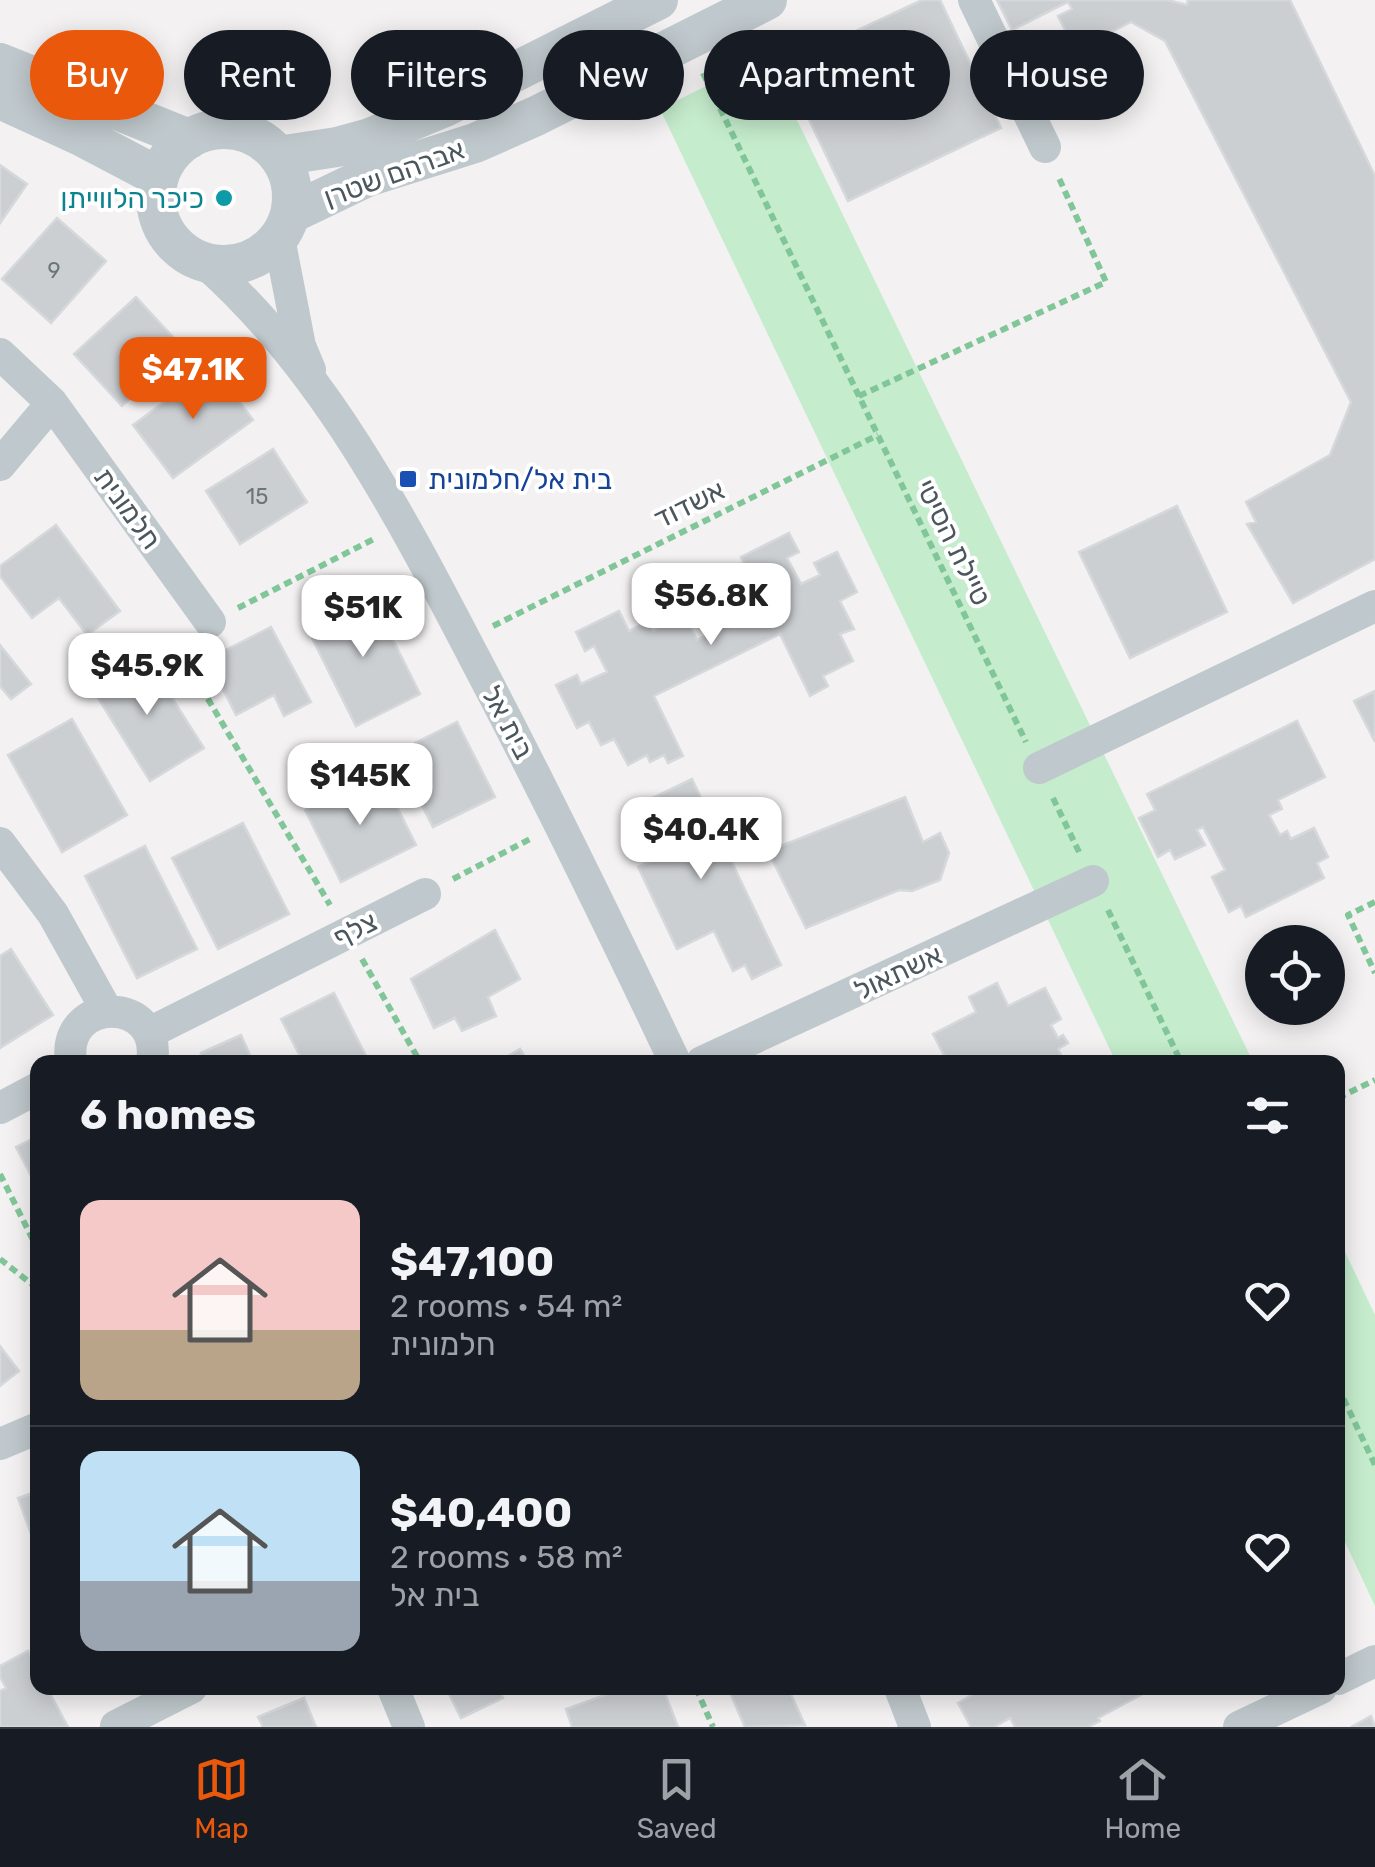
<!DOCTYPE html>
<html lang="en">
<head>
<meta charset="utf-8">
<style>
	body { margin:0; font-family:Rubik,Heebo,sans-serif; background:#242831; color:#f1f3f6; height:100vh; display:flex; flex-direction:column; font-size:38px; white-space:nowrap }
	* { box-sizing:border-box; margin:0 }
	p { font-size:32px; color:#9ea1a6 }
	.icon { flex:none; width:55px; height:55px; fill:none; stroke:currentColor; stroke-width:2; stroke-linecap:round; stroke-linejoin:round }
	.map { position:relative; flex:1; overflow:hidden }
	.panel { position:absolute; left:30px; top:1055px; width:1315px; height:640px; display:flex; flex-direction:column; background:#171b24; border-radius:20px; box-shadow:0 5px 25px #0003 }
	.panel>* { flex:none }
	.guide { position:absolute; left:30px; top:30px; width:1315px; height:90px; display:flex; gap:20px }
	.controls { position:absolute; left:1245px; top:925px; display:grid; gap:20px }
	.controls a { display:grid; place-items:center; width:100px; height:100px; border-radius:50%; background:#171b24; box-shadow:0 5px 25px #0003; font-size:50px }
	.price { position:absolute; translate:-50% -85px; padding:0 22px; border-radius:20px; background:#fff; color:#222; font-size:32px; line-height:65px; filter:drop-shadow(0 2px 5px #0008) }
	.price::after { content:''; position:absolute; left:50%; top:60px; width:30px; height:22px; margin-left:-15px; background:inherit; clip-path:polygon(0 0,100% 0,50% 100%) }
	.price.active { background:#ea580c; color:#fff }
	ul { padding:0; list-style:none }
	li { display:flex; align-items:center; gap:30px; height:250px; padding:0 50px }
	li+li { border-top:2px solid #363941 }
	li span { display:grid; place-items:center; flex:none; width:280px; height:200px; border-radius:20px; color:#555 }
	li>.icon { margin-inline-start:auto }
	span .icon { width:120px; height:120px; fill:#fffc; stroke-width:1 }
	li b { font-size:42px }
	h2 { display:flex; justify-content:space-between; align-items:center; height:120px; padding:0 50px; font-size:42px }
	.chip { padding:0 35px; border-radius:45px; background:#171b24; box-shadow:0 5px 25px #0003; font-size:35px; line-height:90px }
	.chip.active { background:#ea580c; color:#fff }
	.tab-bar { display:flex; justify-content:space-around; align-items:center; height:140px; border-top:2px solid #363941; background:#171b24; font-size:28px; color:#9ea1a6 }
	.tab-bar a { display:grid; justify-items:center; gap:5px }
	.tab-bar .active { color:#ea580c }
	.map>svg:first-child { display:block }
</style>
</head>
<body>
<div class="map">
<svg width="1375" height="1727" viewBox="0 0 1375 1727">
	<rect width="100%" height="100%" fill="#f3f1f2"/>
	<path fill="#c5eccd" d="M 766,56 L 1253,1062 L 1116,1062 L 660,109 Z
		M 1338,1237 L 1375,1315 L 1375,1606 L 1338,1527 Z"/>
	<path fill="#cccfd2" stroke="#d6d9dc" stroke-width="2.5" d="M 922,0 L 940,0 L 1001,128 L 848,201 L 783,65 Z
		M 997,0 L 1167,0 L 1187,5 L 1188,0 L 1290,0 L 1375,176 L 1375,559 L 1293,603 L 1247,524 L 1256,522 L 1246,502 L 1330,455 L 1351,402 L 1165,41 L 1131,22 L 1075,50 L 1058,16 L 1072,9 L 1068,2 L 1012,30 Z
		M 0,165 L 27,184 L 0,223 Z
		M 57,218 L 106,261 L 51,323 L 2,279 Z
		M 136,297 L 184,349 L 122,406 L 74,354 Z
		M 213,366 L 253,420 L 173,478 L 133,425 Z
		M 273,449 L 307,502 L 240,544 L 206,491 Z
		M 1177,506 L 1227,612 L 1130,658 L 1079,552 Z
		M 56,525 L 120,611 L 87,635 L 59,598 L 32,618 L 0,576 L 0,566 Z
		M 789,533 L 799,552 L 787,558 L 801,584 L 820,575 L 814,563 L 837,552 L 857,592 L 840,601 L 854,629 L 840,634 L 853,661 L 823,676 L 828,686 L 810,696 L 780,634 L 654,696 L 683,756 L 668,763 L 664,755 L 650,762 L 647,755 L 628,765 L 614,739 L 601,745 L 589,722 L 577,728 L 556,685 L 577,675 L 581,684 L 607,672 L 594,646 L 585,651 L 576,632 L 619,611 L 629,631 L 648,621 L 653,631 L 684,614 L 697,640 L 720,628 L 708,604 L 727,594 L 723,586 L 749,573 L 741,557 Z
		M 370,594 L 420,694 L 356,726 L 306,626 Z
		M 271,627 L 311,702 L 284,716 L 274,695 L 236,715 L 208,659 Z
		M 0,645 L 31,684 L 11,699 L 0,686 Z
		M 144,654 L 204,748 L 150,781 L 91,687 Z
		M 1375,691 L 1375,742 L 1354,701 Z
		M 72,719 L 127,815 L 62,852 L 8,755 Z
		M 1297,721 L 1325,777 L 1278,800 L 1282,809 L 1269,815 L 1280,835 L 1287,831 L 1291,839 L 1314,828 L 1328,857 L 1317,863 L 1324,878 L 1246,917 L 1241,906 L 1229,912 L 1212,877 L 1225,870 L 1203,827 L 1197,830 L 1205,845 L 1175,859 L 1170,850 L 1158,857 L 1139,818 L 1155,810 L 1147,794 Z
		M 457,722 L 495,797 L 433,827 L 395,753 Z
		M 380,773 L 416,845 L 341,882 L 305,810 Z
		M 692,779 L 781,965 L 752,979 L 745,965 L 733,971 L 714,931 L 677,949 L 638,867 L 654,860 L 642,836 L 655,830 L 642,803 Z
		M 905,797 L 923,842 L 940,833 L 949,853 L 940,880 L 912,891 L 899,890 L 806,928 L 768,851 Z
		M 243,823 L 289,914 L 218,949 L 172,858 Z
		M 145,846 L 197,949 L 137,978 L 85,876 Z
		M 495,930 L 520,979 L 488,997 L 496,1016 L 462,1031 L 455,1018 L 434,1028 L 411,979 Z
		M 11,949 L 53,1015 L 0,1048 L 0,956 Z
		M 997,983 L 1008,1006 L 1045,988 L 1061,1019 L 1051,1025 L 1058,1038 L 1063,1035 L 1068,1043 L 1058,1049 L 1064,1061 L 935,1062 L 945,1057 L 933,1034 L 976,1012 L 969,997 Z
		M 334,993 L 369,1062 L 303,1062 L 281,1019 Z
		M 241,1035 L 253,1062 L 199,1062 L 201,1053 Z
		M 520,1049 L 528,1062 L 498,1062 Z
		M 38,1136 L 38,1189 L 16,1147 Z
		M 0,1346 L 19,1371 L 0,1386 Z
		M 38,1491 L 38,1553 L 18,1498 Z
		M 28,1651 L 38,1669 L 38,1688 L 47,1688 L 68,1727 L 0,1727 L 0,1691 L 6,1688 L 0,1677 L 0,1666 Z
		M 446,1688 L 498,1688 L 503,1698 L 461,1718 Z
		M 625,1688 L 663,1688 L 678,1727 L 572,1727 L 566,1709 Z
		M 728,1688 L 788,1688 L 805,1725 L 745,1727 Z
		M 967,1688 L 1154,1688 L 1098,1718 L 1100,1721 L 1088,1727 L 1015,1727 L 1010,1718 L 994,1727 L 971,1727 L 958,1703 L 972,1695 Z
		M 304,1698 L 316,1727 L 263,1727 L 258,1717 Z
		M 1371,1716 L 1375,1727 L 1351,1727 Z"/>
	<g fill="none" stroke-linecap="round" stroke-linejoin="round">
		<path stroke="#80c698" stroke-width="6" stroke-dasharray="8 5" stroke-linecap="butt" d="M 703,73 L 1026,742
			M 859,396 L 1106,282 L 1058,176
			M 238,608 L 374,539
			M 493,626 L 878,435
			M 182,636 L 173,640 L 330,905
			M 1053,798 L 1080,854
			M 453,879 L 530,839
			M 1375,902 L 1348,915 L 1375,973
			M 1108,910 L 1181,1062
			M 362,959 L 420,1062
			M 1338,1098 L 1375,1080
			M 0,1174 L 38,1250
			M 0,1259 L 38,1289
			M 1338,1387 L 1375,1465
			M 696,1688 L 713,1727"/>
		<path stroke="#bfc8cc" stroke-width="32" d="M 974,0 L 1045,147
			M 279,238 L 300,346 L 310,370
			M 205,263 C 324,368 401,517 473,655 C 544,790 610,925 675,1062
			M 0,354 L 52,403 L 210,622
			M 0,465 L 52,403
			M 1039,768 L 1375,606
			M 0,843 L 53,914 L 107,1011
			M 149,1033 L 425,894
			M 71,1062 C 61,995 163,995 152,1062
			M 702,1062 L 1093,881
			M 0,1108 L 38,1088
			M 0,1444 L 38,1428
			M 1338,1679 L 1375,1661
			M 393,1688 L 409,1727
			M 900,1688 L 915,1727
			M 116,1726 L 191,1688
			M 1239,1727 L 1321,1688"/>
		<path stroke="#bfc8cc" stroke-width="40" d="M 0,63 L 189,139
			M 0,99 L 81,136 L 159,177
			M156 197a68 68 0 1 1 136 0a68 68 0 1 1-136 0Z
			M 278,156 L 337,147 L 370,138 L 447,106 L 658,0
			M 290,214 L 367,177 L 475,143 L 536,116 L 767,0"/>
	</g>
	<circle fill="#0f9aa8" stroke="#fff" stroke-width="4" cx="224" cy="198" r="10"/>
	<rect fill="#1a4fb4" stroke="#fff" stroke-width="4" x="398" y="469" width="20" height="20" rx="5"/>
	<g text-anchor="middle" stroke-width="8" stroke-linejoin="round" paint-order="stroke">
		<g font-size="22" fill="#6b757a">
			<text x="54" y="278">9</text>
			<text x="257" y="504">15</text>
		</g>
		<g font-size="28" fill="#4b575d" stroke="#fff">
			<text transform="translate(394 173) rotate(-20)" y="10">אברהם שטרן</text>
			<text transform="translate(689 504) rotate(-26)" y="10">אשדוד</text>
			<text transform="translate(128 508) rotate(54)" y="10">חלמונית</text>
			<text transform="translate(954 542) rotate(64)" y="10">טיילת הסיטי</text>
			<text transform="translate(508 722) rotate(62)" y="10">בית אל</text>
			<text transform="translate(355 929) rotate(-27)" y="10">צלף</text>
			<text transform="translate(898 972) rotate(-25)" y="10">אשתאול</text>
		</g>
		<g font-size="28" fill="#0d838f" stroke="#fff" text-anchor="end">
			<text x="204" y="208">כיכר הלווייתן</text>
		</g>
		<g font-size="28" fill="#164399" stroke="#fff" text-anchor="start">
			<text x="428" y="489">בית אל/חלמונית</text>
		</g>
	</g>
</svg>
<div class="controls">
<a><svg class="icon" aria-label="locate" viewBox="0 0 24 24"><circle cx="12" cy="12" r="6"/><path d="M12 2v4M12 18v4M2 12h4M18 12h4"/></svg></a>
</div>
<b class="price active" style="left:193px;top:422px">$47.1K</b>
<b class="price" style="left:711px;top:648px">$56.8K</b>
<b class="price" style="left:363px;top:660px">$51K</b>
<b class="price" style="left:147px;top:718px">$45.9K</b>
<b class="price" style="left:360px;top:828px">$145K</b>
<b class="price" style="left:701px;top:882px">$40.4K</b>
<div class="guide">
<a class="chip active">Buy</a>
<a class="chip">Rent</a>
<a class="chip">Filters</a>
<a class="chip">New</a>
<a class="chip">Apartment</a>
<a class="chip">House</a>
</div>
<section class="panel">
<h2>6 homes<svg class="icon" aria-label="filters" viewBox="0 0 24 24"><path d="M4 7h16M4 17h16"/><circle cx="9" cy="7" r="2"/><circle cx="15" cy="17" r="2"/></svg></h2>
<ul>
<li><span style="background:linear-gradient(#f6c9c9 65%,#b9a48a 0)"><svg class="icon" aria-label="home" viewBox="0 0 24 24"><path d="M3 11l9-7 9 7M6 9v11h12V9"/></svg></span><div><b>$47,100</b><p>2 rooms · 54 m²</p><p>חלמונית</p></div><svg class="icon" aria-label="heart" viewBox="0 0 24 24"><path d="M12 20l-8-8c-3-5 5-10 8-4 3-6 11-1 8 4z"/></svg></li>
<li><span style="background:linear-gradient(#bfe0f5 65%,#9aa5b1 0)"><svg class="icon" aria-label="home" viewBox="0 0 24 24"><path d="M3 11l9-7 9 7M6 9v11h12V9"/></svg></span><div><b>$40,400</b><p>2 rooms · 58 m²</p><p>בית אל</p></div><svg class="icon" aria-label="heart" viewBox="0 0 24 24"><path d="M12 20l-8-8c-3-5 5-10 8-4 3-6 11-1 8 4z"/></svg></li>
</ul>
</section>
</div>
<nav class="tab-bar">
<a class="active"><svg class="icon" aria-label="map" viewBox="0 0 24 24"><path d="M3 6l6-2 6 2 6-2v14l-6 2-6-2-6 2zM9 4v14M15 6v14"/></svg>Map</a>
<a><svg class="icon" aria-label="saved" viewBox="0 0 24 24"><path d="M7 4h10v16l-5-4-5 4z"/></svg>Saved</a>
<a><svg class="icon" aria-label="home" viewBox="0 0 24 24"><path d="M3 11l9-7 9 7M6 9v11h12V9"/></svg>Home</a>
</nav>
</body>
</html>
